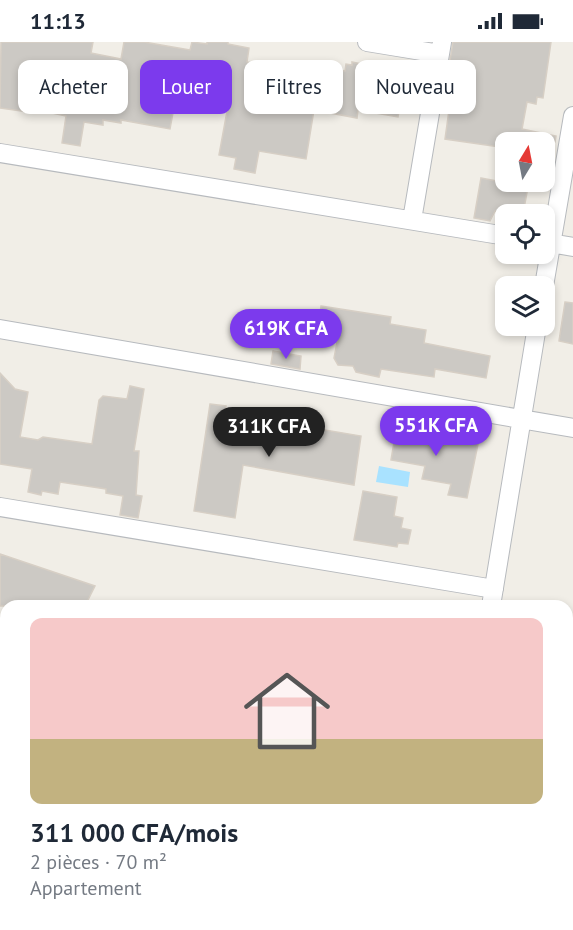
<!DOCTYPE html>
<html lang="fr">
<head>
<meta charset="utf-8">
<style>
	body { margin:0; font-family:"PT Sans",sans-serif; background:#f6f6f7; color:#1f2937; height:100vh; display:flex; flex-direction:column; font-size:22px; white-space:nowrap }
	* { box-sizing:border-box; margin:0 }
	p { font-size:20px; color:#747a83 }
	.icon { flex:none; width:33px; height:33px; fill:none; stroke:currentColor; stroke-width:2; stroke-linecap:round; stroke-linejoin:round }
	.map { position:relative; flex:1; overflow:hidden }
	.panel { position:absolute; left:0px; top:558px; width:573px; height:330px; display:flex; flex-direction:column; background:#fff; border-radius:18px 18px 0 0; box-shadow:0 3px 9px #0003 }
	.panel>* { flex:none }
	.top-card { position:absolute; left:18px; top:18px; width:537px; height:54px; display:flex; gap:12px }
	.needle { width:39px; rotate:10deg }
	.controls { position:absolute; left:495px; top:90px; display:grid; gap:12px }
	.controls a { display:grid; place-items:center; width:60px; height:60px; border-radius:12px; background:#fff; box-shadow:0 3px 9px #0003; font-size:30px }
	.price { position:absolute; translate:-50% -51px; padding:0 14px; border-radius:21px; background:#7c3aed; color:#fff; font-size:20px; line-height:39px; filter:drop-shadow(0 2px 3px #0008) }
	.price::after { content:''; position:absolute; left:50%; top:36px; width:18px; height:14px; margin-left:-9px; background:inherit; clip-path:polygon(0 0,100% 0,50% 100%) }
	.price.current { background:#222; color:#fff }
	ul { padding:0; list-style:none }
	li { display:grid; align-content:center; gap:12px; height:318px; padding:0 30px }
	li+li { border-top:2px solid #e0e1e3 }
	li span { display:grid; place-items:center; height:186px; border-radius:12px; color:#555 }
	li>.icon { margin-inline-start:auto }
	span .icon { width:108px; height:108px; fill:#fffc; stroke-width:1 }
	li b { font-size:26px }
	.chip { padding:0 21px; border-radius:12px; background:#fff; box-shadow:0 3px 9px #0003; font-size:21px; line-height:54px }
	.chip.current { background:#7c3aed; color:#fff }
	.status { display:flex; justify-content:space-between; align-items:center; height:42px; padding:0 30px; background:#fff; direction:ltr }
	.status svg { height:16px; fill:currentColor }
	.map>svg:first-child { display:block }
</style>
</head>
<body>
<div class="status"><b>11:13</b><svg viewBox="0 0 49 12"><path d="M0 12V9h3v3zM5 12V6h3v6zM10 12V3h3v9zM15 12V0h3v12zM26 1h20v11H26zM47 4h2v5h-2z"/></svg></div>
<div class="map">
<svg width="573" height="888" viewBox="0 0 573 888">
	<rect width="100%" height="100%" fill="#f1eee7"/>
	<path fill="#a9e2ff" d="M 379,424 L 410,430 L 408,445 L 376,440 Z"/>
	<path fill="#ccc9c4" stroke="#d7cfc5" stroke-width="1.5" d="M 1,0 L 93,0 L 91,11 L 121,17 L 124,0 L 144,0 L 190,8 L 192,0 L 207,2 L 207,0 L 228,0 L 228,2 L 249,6 L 247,20 L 278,25 L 279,19 L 299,22 L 298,28 L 326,33 L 330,32 L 331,26 L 345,29 L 346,22 L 352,23 L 352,20 L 390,28 L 387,42 L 397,43 L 399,48 L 403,49 L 398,75 L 358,68 L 357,76 L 314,68 L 306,117 L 259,109 L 255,131 L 234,127 L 236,116 L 219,113 L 230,53 L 181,43 L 180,50 L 177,49 L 170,87 L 121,78 L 121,81 L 103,78 L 103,83 L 84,80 L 80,104 L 62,101 L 66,74 L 29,66 L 28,70 L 0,66 Z
		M 453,0 L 551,0 L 543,56 L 537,55 L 536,62 L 527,60 L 522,87 L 556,94 L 555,100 L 506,100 L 506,106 L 445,97 L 450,61 L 457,63 L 462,33 L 448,31 Z
		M 481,136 L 528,145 L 523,172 L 495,169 L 490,179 L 474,176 Z
		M 565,260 L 573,261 L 573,302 L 559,299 Z
		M 321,264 L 391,275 L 390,282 L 426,288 L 424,301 L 490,314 L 486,336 L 435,327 L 434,335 L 381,327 L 379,335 L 356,330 L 353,324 L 338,323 L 334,316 L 339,290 L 318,287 Z
		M 273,309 L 301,314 L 300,327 L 271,322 Z
		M 0,331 L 15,347 L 28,350 L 20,395 L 38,398 L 43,395 L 92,402 L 99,358 L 103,354 L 127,357 L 130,344 L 144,347 L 134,409 L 139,409 L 136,453 L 142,454 L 138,476 L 120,473 L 123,454 L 106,451 L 106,447 L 60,440 L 58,452 L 42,449 L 41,453 L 28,450 L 32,427 L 0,422 Z
		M 210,362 L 226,364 L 222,393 L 256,396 L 260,377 L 361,394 L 354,443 L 243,423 L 235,476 L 194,469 Z
		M 398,377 L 424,382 L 422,395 L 458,402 L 459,398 L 478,402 L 467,456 L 448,453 L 451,442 L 422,437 L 425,424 L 391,418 Z
		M 363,449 L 397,455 L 394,474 L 403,476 L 401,486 L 411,488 L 408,502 L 398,501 L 397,505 L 354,498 Z
		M 0,512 L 95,544 L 85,564 L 0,564 Z"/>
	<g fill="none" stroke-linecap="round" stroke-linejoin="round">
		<defs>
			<path id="minor" d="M 367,0 L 440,12
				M 0,111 L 506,194
				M 412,178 L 442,0
				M 544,200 L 573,205
				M 544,244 L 573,74
				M 0,287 L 573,386
				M 0,465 L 494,547
				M 491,564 L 537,284
				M 0,716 L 6,717
				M 567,815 L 573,816
				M 0,855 L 6,856
				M 0,878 L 6,879
				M 23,882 L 60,888
				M 158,882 L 193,888
				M 436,888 L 437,882"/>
		</defs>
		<use href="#minor" stroke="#b7babe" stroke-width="20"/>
		<use href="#minor" stroke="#fff" stroke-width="18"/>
	</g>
</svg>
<div class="controls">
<a><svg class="needle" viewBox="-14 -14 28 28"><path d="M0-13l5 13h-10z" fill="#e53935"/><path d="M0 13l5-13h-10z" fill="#747a83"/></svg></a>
<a><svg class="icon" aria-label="locate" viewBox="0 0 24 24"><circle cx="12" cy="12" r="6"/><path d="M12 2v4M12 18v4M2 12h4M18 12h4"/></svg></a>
<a><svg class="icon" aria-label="layers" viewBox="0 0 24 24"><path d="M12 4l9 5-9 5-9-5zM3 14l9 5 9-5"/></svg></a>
</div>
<b class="price" style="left:286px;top:318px">619K CFA</b>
<b class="price" style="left:436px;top:415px">551K CFA</b>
<b class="price current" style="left:269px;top:416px">311K CFA</b>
<div class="top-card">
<a class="chip">Acheter</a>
<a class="chip current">Louer</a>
<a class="chip">Filtres</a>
<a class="chip">Nouveau</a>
</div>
<section class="panel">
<ul>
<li><span style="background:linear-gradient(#f6c9c9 65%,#c2b280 0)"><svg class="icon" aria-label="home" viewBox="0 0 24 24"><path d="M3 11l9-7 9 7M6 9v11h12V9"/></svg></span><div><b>311 000 CFA/mois</b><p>2 pièces · 70 m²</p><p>Appartement</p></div></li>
</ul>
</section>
</div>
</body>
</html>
